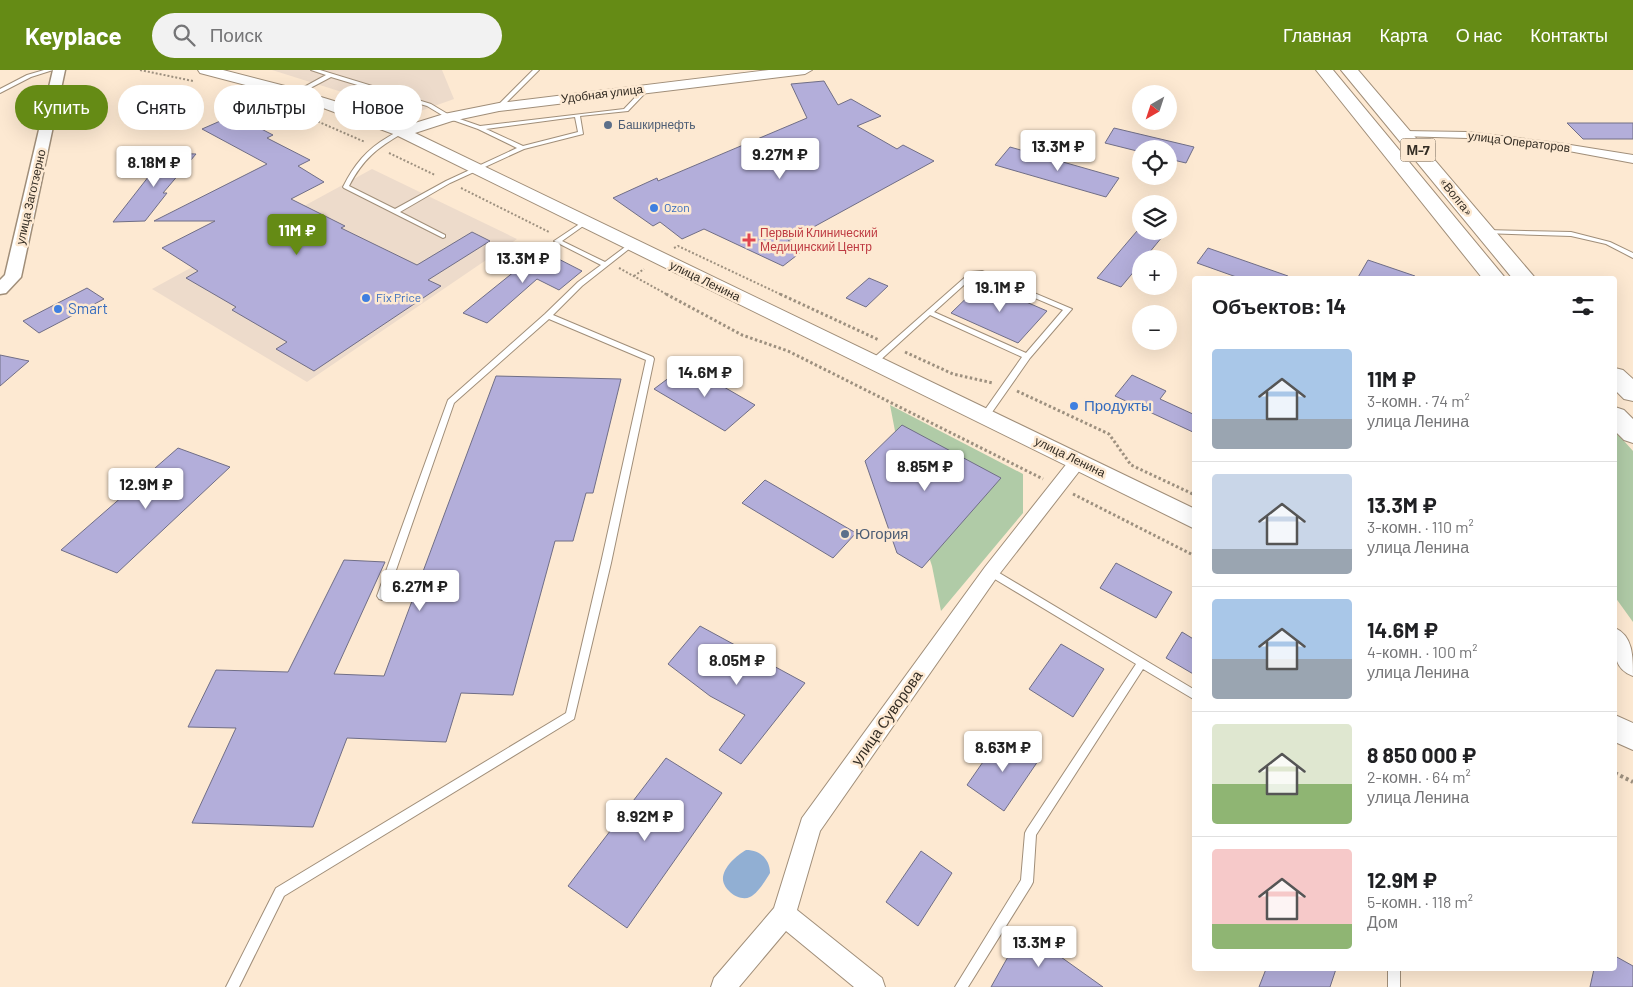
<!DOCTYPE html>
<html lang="ru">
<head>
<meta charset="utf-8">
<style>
	body { margin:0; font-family:Barlow,sans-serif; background:#f2f2f2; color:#202124; height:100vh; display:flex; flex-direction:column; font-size:19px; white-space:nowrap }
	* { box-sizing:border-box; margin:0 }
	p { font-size:16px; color:#757577 }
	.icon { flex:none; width:28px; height:28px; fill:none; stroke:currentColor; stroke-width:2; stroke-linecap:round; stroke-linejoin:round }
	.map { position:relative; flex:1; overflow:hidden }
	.side { position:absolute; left:1192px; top:206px; width:425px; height:695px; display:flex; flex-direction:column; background:#fff; border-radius:5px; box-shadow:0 5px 20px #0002 }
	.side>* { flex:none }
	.hud { position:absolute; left:15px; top:15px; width:475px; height:45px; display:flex; gap:10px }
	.needle { width:32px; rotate:219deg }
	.fabs { position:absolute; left:1132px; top:15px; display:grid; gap:10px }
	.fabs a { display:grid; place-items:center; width:45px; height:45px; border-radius:50%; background:#fff; box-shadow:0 5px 20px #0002; font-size:25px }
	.price { position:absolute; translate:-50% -42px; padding:0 11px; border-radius:5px; background:#fff; color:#222; font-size:16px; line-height:32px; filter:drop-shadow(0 1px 2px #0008) }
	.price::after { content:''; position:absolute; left:50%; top:30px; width:15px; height:11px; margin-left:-8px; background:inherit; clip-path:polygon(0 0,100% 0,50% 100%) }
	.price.selected { background:#658b15; color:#fff }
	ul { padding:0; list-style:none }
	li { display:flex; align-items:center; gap:15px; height:125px; padding:0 20px }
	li+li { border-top:1px solid #e0e0e0 }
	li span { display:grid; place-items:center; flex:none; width:140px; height:100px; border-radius:5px; color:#555 }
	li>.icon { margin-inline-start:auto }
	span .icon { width:60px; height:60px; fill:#fffc; stroke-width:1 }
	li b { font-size:21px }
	h2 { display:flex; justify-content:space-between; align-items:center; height:60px; padding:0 20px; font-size:21px }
	.chip { padding:0 18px; border-radius:22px; background:#fff; box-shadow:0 5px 20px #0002; font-size:18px; line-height:45px }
	.chip.selected { background:#658b15; color:#fff }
	header { display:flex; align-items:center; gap:30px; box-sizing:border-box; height:70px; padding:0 25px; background:#658b15; color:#fff }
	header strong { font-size:24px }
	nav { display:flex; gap:28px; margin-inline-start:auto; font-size:18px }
	.search { width:350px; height:45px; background:#f2f2f2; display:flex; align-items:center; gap:12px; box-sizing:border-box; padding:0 18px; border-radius:28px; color:#757577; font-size:19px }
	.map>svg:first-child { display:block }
</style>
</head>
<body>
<header>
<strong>Keyplace</strong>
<div class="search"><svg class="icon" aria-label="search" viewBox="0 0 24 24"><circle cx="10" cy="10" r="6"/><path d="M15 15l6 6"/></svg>Поиск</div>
<nav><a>Главная</a><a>Карта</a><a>О нас</a><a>Контакты</a></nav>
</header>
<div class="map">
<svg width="1633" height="917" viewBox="0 0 1633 917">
	<rect width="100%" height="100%" fill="#fde9d2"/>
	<path fill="#eddbcb" d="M 272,0 L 442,0 L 454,29 L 412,44 Z
		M 372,99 L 517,169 L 307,312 L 152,219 Z"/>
	<path fill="#b0cba7" d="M 890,335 L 1023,404 L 1023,443 L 941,541 L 932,496 L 905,413 Z
		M 1615,361 L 1633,381 L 1633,552 L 1615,527 Z"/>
	<path fill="#91afd3" d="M 746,780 C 760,780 770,789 770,803 C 765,811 758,823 750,827 C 739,832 724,820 723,810 C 722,798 737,785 746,780 Z"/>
	<path fill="#b3aeda" stroke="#706e86" d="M 824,11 L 838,35 L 851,29 L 881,46 L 857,56 L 897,79 L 903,75 L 934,91 L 788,171 L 805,179 L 783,196 L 704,159 L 682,169 L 660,152 L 653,156 L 613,128 L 657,108 L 658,111 L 807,48 L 791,14 Z
		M 234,45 L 273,65 L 267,68 L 310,90 L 298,96 L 324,112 L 291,129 L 345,156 L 341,158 L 417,195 L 472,162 L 490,171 L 428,210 L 441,216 L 314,301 L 276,279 L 287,272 L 232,240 L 236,237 L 186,208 L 198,201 L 162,178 L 215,151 L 154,151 L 267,94 L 202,59 Z
		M 1567,53 L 1633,53 L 1633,69 L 1583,69 Z
		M 1114,58 L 1194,77 L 1186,93 L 1169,89 L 1169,79 L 1141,79 L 1141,82 L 1105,73 Z
		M 1010,77 L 1084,98 L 1119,108 L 1106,127 L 995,95 Z
		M 167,83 L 196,84 L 163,123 L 167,123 L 145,151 L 113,152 Z
		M 1137,161 L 1167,161 L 1144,189 L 1141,189 L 1141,193 L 1121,217 L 1097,208 Z
		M 1208,178 L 1288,206 L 1287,209 L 1242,209 L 1197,193 Z
		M 541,180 L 582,201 L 559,220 L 537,209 L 487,253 L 463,243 Z
		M 1368,190 L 1415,206 L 1414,209 L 1357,209 Z
		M 869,208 L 888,216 L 866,237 L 846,228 Z
		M 982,213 L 1047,241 L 1018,273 L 951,243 Z
		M 87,218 L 104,229 L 39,263 L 23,251 Z
		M 0,285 L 29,291 L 0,316 Z
		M 686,295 L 755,335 L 725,361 L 654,319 Z
		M 1132,305 L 1166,321 L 1160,329 L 1195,345 L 1195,363 L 1115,326 Z
		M 496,306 L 621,309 L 593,423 L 586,423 L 573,471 L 555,471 L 513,625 L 461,623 L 446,672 L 347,668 L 313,757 L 192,753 L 236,658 L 188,657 L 216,600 L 288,602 L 344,490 L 385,492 L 334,604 L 384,606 Z
		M 902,355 L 1001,408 L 922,498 L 897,483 L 865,391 Z
		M 178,378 L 230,397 L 117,503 L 61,480 Z
		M 765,410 L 856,463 L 833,488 L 742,433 Z
		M 1116,493 L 1172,522 L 1156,548 L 1100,518 Z
		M 700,556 L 805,613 L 741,694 L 719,680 L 745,645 L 710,626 L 668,594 Z
		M 1182,562 L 1195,570 L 1195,605 L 1166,588 Z
		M 1061,574 L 1104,599 L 1073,647 L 1029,619 Z
		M 1001,666 L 1038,691 L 1004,741 L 967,715 Z
		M 666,688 L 722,723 L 627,858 L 568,816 Z
		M 921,781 L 952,803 L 918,856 L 886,832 Z
		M 1023,860 L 1103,917 L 991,917 Z
		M 1615,886 L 1633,896 L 1633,917 L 1590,917 L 1594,899 L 1615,899 Z
		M 1266,899 L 1336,899 L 1330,917 L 1259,917 Z"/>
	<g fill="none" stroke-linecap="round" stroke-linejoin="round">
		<defs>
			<path id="service" d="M 44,0 L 53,0 L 31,7 L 0,23 L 0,19 L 27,5 Z
				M 311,0 L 320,0 L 431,34 L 451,46 L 480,56 L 624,39 L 645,17 L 650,18 L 628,41 L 580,46 L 583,64 L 524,79 L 450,113 L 400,142 L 445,165 L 445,167 L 443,168 L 344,118 L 343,117 C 354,95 367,79 388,67 C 393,64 398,61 403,61 L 403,63 C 377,78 363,89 349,116 L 395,139 L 446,111 L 517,78 L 478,59 L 447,48 L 427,36 L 331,7 L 299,24 L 295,24 L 295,22 L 326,5 ZM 575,47 L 578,62 L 523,76 L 486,59 Z
				M 533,0 L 539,0 L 501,38 L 497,38 L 497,36 Z
				M 584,151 L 586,152 L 586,154 L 562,171 L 605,192 L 629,174 L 633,174 L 634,175 L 582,216 L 553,245 L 653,287 L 654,289 L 611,493 L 574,649 L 284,826 L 239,917 L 226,917 L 276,818 L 566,643 L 601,493 L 646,290 L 549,249 L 454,333 L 387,526 L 385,529 L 382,530 L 379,529 L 377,526 L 448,330 L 545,244 L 578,212 L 601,195 L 554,171 Z
				M 1485,160 L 1571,162 L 1610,172 L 1633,183 L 1633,188 L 1606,174 L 1571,166 L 1483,163 L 1483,161 Z
				M 982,201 L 1072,239 L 1030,288 L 988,348 L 982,348 L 981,346 L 982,344 L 1022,287 L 930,245 L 876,294 L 870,294 L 869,292 L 971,202 ZM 975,205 L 981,205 L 1063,240 L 1026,283 L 934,242 Z
				M 991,498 L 1195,620 L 1195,630 L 1143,599 L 1036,765 L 1033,812 L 1031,816 L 968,917 L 955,917 L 1021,810 L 1025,763 L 1027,759 L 1136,594 L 988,505 L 986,502 L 988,499 Z
				M 1388,899 L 1400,899 L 1400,917 L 1388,917 Z"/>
			<path id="minor" d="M 1404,61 L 1467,62 L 1558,73 L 1633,85 L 1633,93 L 1558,79 L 1467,68 L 1400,66 L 1400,62 Z
				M 1078,385 L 1084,387 L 1086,391 L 1084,395 L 997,507 L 820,761 L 797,840 L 882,908 L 885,917 L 854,917 L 786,861 L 739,917 L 711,917 L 714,908 L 774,838 L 802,748 L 985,497 L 1072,387 Z"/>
			<path id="tertiary" d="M 53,0 L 65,0 L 21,207 L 6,223 L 0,224 L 0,210 L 5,205 Z"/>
			<path id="secondary" d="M 198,0 L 223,0 L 285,16 L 334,31 L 402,57 L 444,44 L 499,33 L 769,0 L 812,0 L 805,4 L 499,41 L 452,51 L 415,63 L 1195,439 L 1195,459 L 396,65 L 299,29 L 200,3 Z
				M 1615,558 C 1633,566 1633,586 1633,606 C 1611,598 1615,578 1615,558 Z
				M 1615,645 L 1633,653 L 1633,680 L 1615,672 Z"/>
			<path id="trunk" d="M 1316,0 L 1333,0 L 1506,209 L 1483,209 Z
				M 1341,0 L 1358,0 L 1536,209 L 1513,209 Z
				M 1615,298 L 1623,300 L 1633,309 L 1633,331 L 1624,329 L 1615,320 Z
				M 1615,337 L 1624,340 L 1633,349 L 1633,373 L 1624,370 L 1615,361 Z"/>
		</defs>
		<use href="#service" stroke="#a08e79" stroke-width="2"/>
		<use href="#minor" stroke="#a08e79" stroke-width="2"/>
		<use href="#tertiary" stroke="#a08e79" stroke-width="3"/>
		<use href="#secondary" stroke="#a08e79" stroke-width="2"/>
		<use href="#trunk" stroke="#a08e79" stroke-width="2"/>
		<path stroke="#9d907f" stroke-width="2" stroke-dasharray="2 2" stroke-linecap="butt" d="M 140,0 L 193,11
			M 269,34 L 296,42 L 365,72
			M 389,83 L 435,105
			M 461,118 L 549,162
			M 674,178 L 678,176 L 782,225
			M 619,198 L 668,225
			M 634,206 L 644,199"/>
		<path stroke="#9d907f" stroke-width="3" stroke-dasharray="2.5 2.5" stroke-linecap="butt" d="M 666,224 L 742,265 L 788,281 L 1043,409
			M 780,224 L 879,270
			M 905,282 L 953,304 L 993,313
			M 1017,321 L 1109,364 L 1131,395 L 1195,425
			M 1073,424 L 1195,486"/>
		<path stroke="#9d907f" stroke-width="4" stroke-dasharray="3 3" stroke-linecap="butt" d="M 1615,703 L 1633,712"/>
		<use href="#service" fill="#fff" fill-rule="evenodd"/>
		<use href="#minor" fill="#fff" fill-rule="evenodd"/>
		<use href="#tertiary" fill="#fff" fill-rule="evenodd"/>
		<use href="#secondary" fill="#fff" fill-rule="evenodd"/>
		<use href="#trunk" fill="#fff" fill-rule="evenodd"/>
	</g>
	<g fill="#5c6f8a" stroke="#fde9d2" stroke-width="2">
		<circle cx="608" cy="55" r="5"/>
		<circle cx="845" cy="464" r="5"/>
	</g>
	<g fill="#3f7fe0" stroke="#fde9d2" stroke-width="2">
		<circle cx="654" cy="138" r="5"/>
		<circle cx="366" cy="228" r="5"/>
		<circle cx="58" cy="239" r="5"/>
		<circle cx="1074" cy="336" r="5"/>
	</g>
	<path fill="#e0444e" stroke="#fde9d2" stroke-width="2" d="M746.5 162.5h5v5h5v5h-5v5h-5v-5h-5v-5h5z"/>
	<g text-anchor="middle" stroke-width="5" stroke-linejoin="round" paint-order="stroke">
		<g font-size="12" fill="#332c23" stroke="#fde9d2">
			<text transform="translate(602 24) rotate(-7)" y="4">Удобная улица</text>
			<text transform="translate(1519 72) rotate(7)" y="4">улица Операторов</text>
			<text transform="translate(31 127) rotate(-77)" y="4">улица Заготзерно</text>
			<text transform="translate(1456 127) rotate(51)" y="4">«Волга»</text>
			<text transform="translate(705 211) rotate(26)" y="4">улица Ленина</text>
			<text transform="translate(1070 387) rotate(26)" y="4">улица Ленина</text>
		</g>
		<g font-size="12" fill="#4e5e75" stroke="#fde9d2" text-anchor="start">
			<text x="618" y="59">Башкирнефть</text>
		</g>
		<g font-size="12" fill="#366cbe" stroke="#fde9d2" text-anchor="start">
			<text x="664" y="142">Ozon</text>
			<text x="376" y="232">Fix Price</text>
		</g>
		<g font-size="12" fill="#be3a42" stroke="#fde9d2" text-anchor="start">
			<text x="760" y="167">Первый Клинический<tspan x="760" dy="14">Медицинский Центр</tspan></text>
		</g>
		<rect fill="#fde9d2" stroke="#706558" stroke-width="1" x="1400.5" y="68.5" width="35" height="23" rx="4"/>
		<g font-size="14" font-weight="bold" fill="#332c23">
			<text x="1418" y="85">М-7</text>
		</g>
		<g font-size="15" fill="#366cbe" stroke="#fde9d2" text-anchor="start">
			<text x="68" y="244">Smart</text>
			<text x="1084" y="341">Продукты</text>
		</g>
		<g font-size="15" fill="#4e5e75" stroke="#fde9d2" text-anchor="start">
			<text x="855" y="469">Югория</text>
		</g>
		<g font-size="15" fill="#332c23" stroke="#fde9d2">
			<text transform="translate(887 648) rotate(-55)" y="5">улица Суворова</text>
		</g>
	</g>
</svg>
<div class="fabs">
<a><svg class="needle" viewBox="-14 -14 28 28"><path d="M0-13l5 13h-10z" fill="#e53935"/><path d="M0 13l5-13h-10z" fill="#757577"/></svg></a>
<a><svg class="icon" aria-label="locate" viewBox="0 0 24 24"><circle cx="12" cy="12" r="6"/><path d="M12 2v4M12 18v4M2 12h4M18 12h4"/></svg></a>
<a><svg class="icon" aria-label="layers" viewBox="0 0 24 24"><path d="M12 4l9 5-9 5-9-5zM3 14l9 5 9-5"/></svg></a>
<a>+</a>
<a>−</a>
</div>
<b class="price" style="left:1058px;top:102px">13.3M ₽</b>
<b class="price" style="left:780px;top:110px">9.27M ₽</b>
<b class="price" style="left:154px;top:118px">8.18M ₽</b>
<b class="price selected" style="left:297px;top:186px">11M ₽</b>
<b class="price" style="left:523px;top:214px">13.3M ₽</b>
<b class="price" style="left:1000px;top:243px">19.1M ₽</b>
<b class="price" style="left:705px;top:328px">14.6M ₽</b>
<b class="price" style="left:925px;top:422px">8.85M ₽</b>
<b class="price" style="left:146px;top:440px">12.9M ₽</b>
<b class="price" style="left:420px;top:542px">6.27M ₽</b>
<b class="price" style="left:737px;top:616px">8.05M ₽</b>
<b class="price" style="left:1003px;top:703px">8.63M ₽</b>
<b class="price" style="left:645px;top:772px">8.92M ₽</b>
<b class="price" style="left:1039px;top:898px">13.3M ₽</b>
<div class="hud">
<a class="chip selected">Купить</a>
<a class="chip">Снять</a>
<a class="chip">Фильтры</a>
<a class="chip">Новое</a>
</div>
<section class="side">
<h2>Объектов: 14<svg class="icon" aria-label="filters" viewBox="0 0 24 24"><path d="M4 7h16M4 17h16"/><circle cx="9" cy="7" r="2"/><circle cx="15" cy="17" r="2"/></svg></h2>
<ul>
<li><span style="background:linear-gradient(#a9c7e8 70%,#9aa5b1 0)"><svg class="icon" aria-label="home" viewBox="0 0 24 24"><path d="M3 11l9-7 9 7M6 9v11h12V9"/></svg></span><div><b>11M ₽</b><p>3-комн. · 74 m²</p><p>улица Ленина</p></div></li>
<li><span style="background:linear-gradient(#c9d6e8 75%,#9aa5b1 0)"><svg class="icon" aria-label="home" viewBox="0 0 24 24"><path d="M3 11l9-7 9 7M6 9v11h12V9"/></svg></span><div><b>13.3M ₽</b><p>3-комн. · 110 m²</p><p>улица Ленина</p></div></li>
<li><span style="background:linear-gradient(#a9c7e8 60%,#9aa5b1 0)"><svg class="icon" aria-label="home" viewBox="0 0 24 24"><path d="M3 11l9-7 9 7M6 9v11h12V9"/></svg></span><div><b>14.6M ₽</b><p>4-комн. · 100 m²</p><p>улица Ленина</p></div></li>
<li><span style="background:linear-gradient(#dfe7d0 60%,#8fb573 0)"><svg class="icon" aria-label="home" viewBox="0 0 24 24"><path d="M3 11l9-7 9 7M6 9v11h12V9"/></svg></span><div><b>8 850 000 ₽</b><p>2-комн. · 64 m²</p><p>улица Ленина</p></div></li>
<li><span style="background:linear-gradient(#f6c9c9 75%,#8fb573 0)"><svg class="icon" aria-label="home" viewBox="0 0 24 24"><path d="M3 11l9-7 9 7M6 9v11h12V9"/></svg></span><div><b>12.9M ₽</b><p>5-комн. · 118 m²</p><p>Дом</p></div></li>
</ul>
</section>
</div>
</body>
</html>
